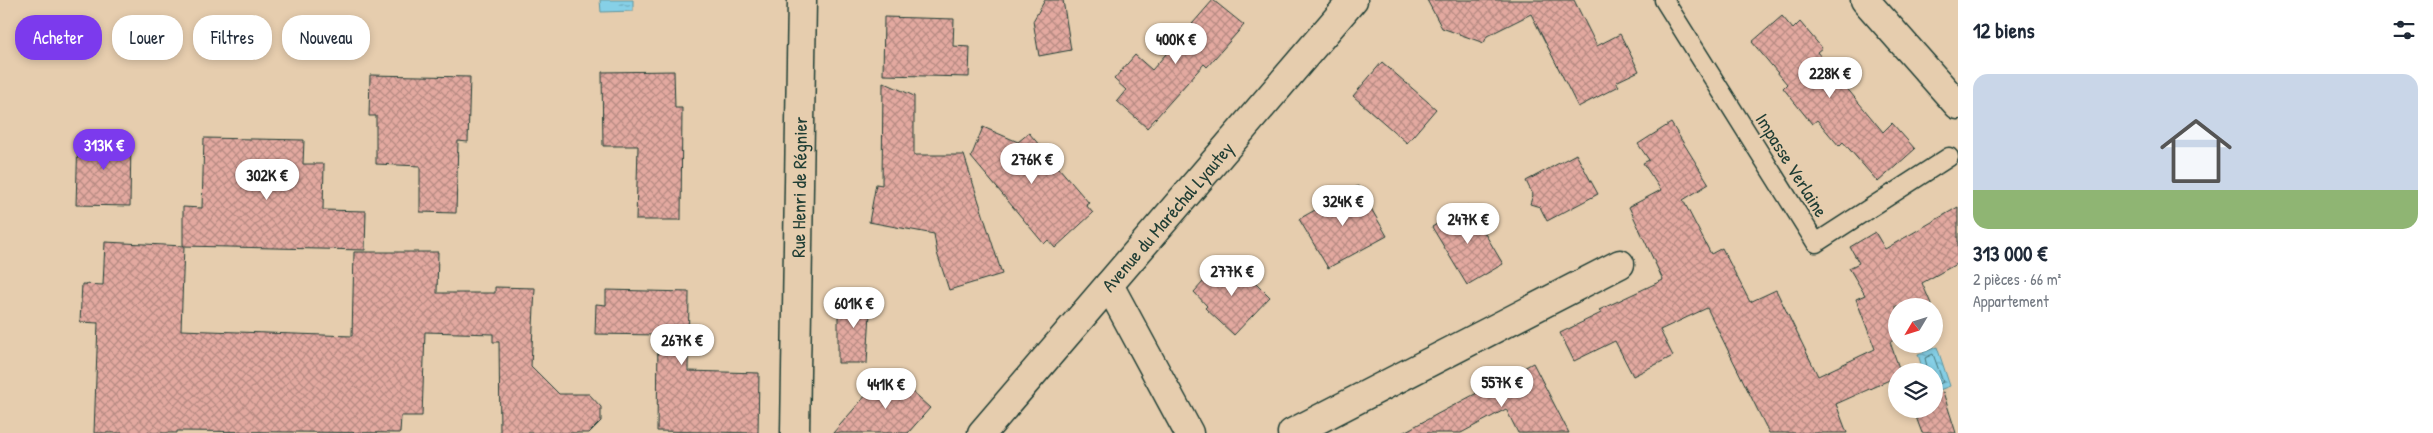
<!DOCTYPE html>
<html lang="fr">
<head>
<meta charset="utf-8">
<style>
	body { margin:0; font-family:"Patrick Hand",sans-serif; background:#f2f2f3; color:#1f2937; height:100vh; display:flex; flex-direction:column; font-size:19px; white-space:nowrap }
	* { box-sizing:border-box; margin:0 }
	p { font-size:16px; color:#747a83 }
	.icon { flex:none; width:28px; height:28px; fill:none; stroke:currentColor; stroke-width:2; stroke-linecap:round; stroke-linejoin:round }
	.map { position:relative; flex:1; overflow:hidden }
	.drawer { display:flex; flex-direction:column; background:#fff; width:475px }
	.drawer>* { flex:none }
	.banner { position:absolute; left:15px; top:15px; width:475px; height:45px; display:flex; gap:10px }
	.needle { width:32px; rotate:232deg }
	.tools { position:absolute; left:1888px; top:298px; display:grid; gap:10px }
	.tools a { display:grid; place-items:center; width:55px; height:55px; border-radius:50%; background:#fff; box-shadow:0 2px 8px #0003; font-size:25px }
	.price { position:absolute; translate:-50% -42px; padding:0 11px; border-radius:18px; background:#fff; color:#222; font-size:16px; line-height:32px; filter:drop-shadow(0 1px 2px #0008) }
	.price::after { content:''; position:absolute; left:50%; top:30px; width:15px; height:11px; margin-left:-8px; background:inherit; clip-path:polygon(0 0,100% 0,50% 100%) }
	.price.on { background:#7c3aed; color:#fff }
	ul { padding:0; list-style:none }
	li { display:grid; align-content:center; gap:10px; height:265px; padding:0 15px }
	li span { display:grid; place-items:center; height:155px; border-radius:15px; color:#555 }
	li>.icon { margin-inline-start:auto }
	span .icon { width:90px; height:90px; fill:#fffc; stroke-width:1 }
	li b { font-size:21px }
	h2 { display:flex; justify-content:space-between; align-items:center; height:60px; padding:0 15px; font-size:21px }
	.pill { padding:0 18px; border-radius:20px; background:#fff; box-shadow:0 2px 8px #0003; font-size:18px; line-height:45px }
	.pill.on { background:#7c3aed; color:#fff }
	main { display:flex; flex:1; min-height:0 }
	.map>svg:first-child { display:block }
</style>
</head>
<body>
<main>
<div class="map">
<svg width="1958" height="433" viewBox="0 0 1958 433">
	<defs>
		<pattern id="water-ripples" width="26" height="14" patternUnits="userSpaceOnUse" patternTransform="scale(1.25)"><rect width="26" height="14" fill="#86d0e7"/><path d="M2 4q2-2 4 0t4 0M15 11q2-2 4 0t4 0" fill="none" stroke="#6daabc"/></pattern>
		<pattern id="building-cross-hatch" width="8" height="8" patternUnits="userSpaceOnUse" patternTransform="scale(1.25)"><rect width="8" height="8" fill="#e3a9a0"/><path d="M0 0l8 8M0 8l8-8" fill="none" stroke="#b78b83"/></pattern>
	</defs>
	<rect width="100%" height="100%" fill="#e6cdae"/>
	<filter id="ink" filterUnits="userSpaceOnUse"><feTurbulence type="fractalNoise" baseFrequency=".02" numOctaves="2"/><feDisplacementMap in="SourceGraphic" scale="10" xChannelSelector="R" yChannelSelector="G"/><feConvolveMatrix kernelMatrix="1 2 1 2 8 2 1 2 1" color-interpolation-filters="sRGB"/></filter>
	<g filter="url(#ink)">
		<path fill="url(#water-ripples)" stroke="#5d959f" d="M 600,0 L 633,0 L 633,11 L 601,12 Z
			M 1937,347 L 1950,386 L 1934,392 L 1934,371 L 1923,371 L 1918,354 Z"/>
		<g fill="none" stroke-linecap="round" stroke-linejoin="round">
			<path stroke="#48787c" stroke-width="1" d="M 1928,371 L 1925,358 L 1933,354 L 1943,382 L 1934,387"/>
		</g>
		<path fill="url(#building-cross-hatch)" stroke="#1f3d34" d="M 1045,0 L 1063,0 L 1071,50 L 1039,56 L 1033,21 Z
			M 1213,0 L 1244,25 L 1207,67 L 1204,64 L 1147,128 L 1117,101 L 1126,90 L 1114,79 L 1135,55 L 1152,70 Z
			M 1427,0 L 1574,0 L 1597,46 L 1620,34 L 1639,71 L 1616,82 L 1619,86 L 1578,107 L 1531,14 L 1487,36 L 1484,43 L 1442,28 Z
			M 1782,16 L 1793,29 L 1800,22 L 1822,48 L 1817,52 L 1883,132 L 1892,123 L 1915,149 L 1878,182 L 1843,142 L 1839,146 L 1817,120 L 1812,124 L 1783,88 L 1787,84 L 1752,42 Z
			M 884,17 L 954,19 L 953,46 L 970,47 L 969,77 L 883,75 Z
			M 1382,62 L 1436,109 L 1407,143 L 1353,96 Z
			M 674,71 L 675,108 L 682,108 L 681,220 L 636,220 L 638,146 L 603,146 L 602,72 Z
			M 370,75 L 470,77 L 468,142 L 458,141 L 456,213 L 420,212 L 420,166 L 376,164 L 376,116 L 369,116 Z
			M 883,82 L 914,96 L 914,155 L 964,155 L 1002,274 L 949,290 L 937,253 L 934,234 L 869,222 L 876,184 L 882,185 Z
			M 1671,123 L 1709,184 L 1683,200 L 1711,254 L 1722,248 L 1750,302 L 1776,290 L 1818,376 L 1875,349 L 1856,299 L 1865,295 L 1849,268 L 1859,263 L 1850,247 L 1875,232 L 1885,249 L 1958,207 L 1958,263 L 1922,283 L 1932,306 L 1896,306 L 1896,339 L 1890,342 L 1900,371 L 1896,371 L 1896,377 L 1836,404 L 1847,433 L 1769,433 L 1707,308 L 1660,330 L 1673,356 L 1633,376 L 1615,341 L 1574,361 L 1560,333 L 1601,313 L 1599,310 L 1663,280 L 1629,207 L 1661,190 L 1643,163 L 1649,160 L 1638,144 Z
			M 983,127 L 1018,142 L 1029,133 L 1089,203 L 1086,205 L 1093,213 L 1055,248 L 1048,240 L 1044,244 L 971,157 Z
			M 78,136 L 131,137 L 130,206 L 76,205 Z
			M 204,138 L 304,140 L 303,164 L 324,164 L 323,210 L 366,211 L 365,250 L 183,246 L 183,207 L 202,208 Z
			M 1576,154 L 1598,194 L 1547,221 L 1540,207 L 1530,204 L 1533,195 L 1526,181 Z
			M 1358,186 L 1387,236 L 1328,268 L 1299,219 Z
			M 1468,205 L 1503,264 L 1467,285 L 1432,227 Z
			M 105,242 L 184,246 L 181,330 L 352,336 L 354,252 L 438,252 L 437,293 L 495,293 L 495,287 L 535,288 L 531,366 L 559,394 L 589,394 L 601,407 L 601,421 L 589,433 L 500,433 L 499,342 L 493,342 L 493,334 L 425,332 L 422,416 L 401,416 L 400,433 L 177,431 L 177,433 L 94,433 L 98,323 L 80,322 L 82,284 L 103,285 Z
			M 1233,260 L 1270,297 L 1234,335 L 1205,308 L 1207,306 L 1194,292 L 1212,272 L 1217,278 Z
			M 606,290 L 689,292 L 688,371 L 759,373 L 758,433 L 657,431 L 658,335 L 595,334 L 596,304 L 606,305 Z
			M 871,296 L 867,363 L 838,363 L 838,297 Z
			M 1533,363 L 1569,433 L 1518,433 L 1506,409 L 1461,433 L 1402,433 Z
			M 888,370 L 930,408 L 908,433 L 833,433 Z
			M 1943,392 L 1956,433 L 1922,433 L 1913,409 L 1934,409 L 1934,395 Z"/>
		<g fill="none" stroke-linecap="round" stroke-linejoin="round">
			<defs>
				<path id="service" d="M 1664,0 L 1816,243 L 1949,157"/>
				<g id="minor">
					<path d="M 1865,0 L 1958,105"/>
					<path d="M 1109,285 L 1189,433"/>
					<path id="s1" d="M 795,433 L 802,0"/>
					<path id="s2" d="M 982,433 L 1353,0"/>
					<path d="M 1292,433 L 1620,264"/>
				</g>
			</defs>
			<use href="#service" stroke="#1f3d34" stroke-width="21"/>
			<use href="#minor" stroke="#1f3d34" stroke-width="31"/>
			<use href="#service" stroke="#e6cdae" stroke-width="18"/>
			<use href="#minor" stroke="#e6cdae" stroke-width="28"/>
		</g>
	</g>
	<g text-anchor="middle" stroke-width="4.5" stroke-linejoin="round" paint-order="stroke">
		<g font-size="19" fill="#1f3d34" stroke="#e6cdae">
			<text transform="translate(1792 165) rotate(58)" y="7">Impasse Verlaine</text>
			<text dy="7" stroke="none"><textPath href="#s1" startOffset="246">Rue Henri de Régnier</textPath></text>
			<text dy="7" stroke="none"><textPath href="#s2" startOffset="285">Avenue du Maréchal Lyautey</textPath></text>
		</g>
	</g>
</svg>
<div class="tools">
<a><svg class="needle" viewBox="-14 -14 28 28"><path d="M0-13l5 13h-10z" fill="#e53935"/><path d="M0 13l5-13h-10z" fill="#747a83"/></svg></a>
<a><svg class="icon" aria-label="layers" viewBox="0 0 24 24"><path d="M12 4l9 5-9 5-9-5zM3 14l9 5 9-5"/></svg></a>
</div>
<b class="price" style="left:1176px;top:65px">400K €</b>
<b class="price" style="left:1830px;top:99px">228K €</b>
<b class="price on" style="left:104px;top:171px">313K €</b>
<b class="price" style="left:1032px;top:185px">276K €</b>
<b class="price" style="left:267px;top:201px">302K €</b>
<b class="price" style="left:1343px;top:227px">324K €</b>
<b class="price" style="left:1468px;top:245px">247K €</b>
<b class="price" style="left:1232px;top:297px">277K €</b>
<b class="price" style="left:854px;top:329px">601K €</b>
<b class="price" style="left:682px;top:366px">267K €</b>
<b class="price" style="left:1502px;top:408px">557K €</b>
<b class="price" style="left:886px;top:410px">441K €</b>
<div class="banner">
<a class="pill on">Acheter</a>
<a class="pill">Louer</a>
<a class="pill">Filtres</a>
<a class="pill">Nouveau</a>
</div>
</div>
<section class="drawer">
<h2>12 biens<svg class="icon" aria-label="filters" viewBox="0 0 24 24"><path d="M4 7h16M4 17h16"/><circle cx="9" cy="7" r="2"/><circle cx="15" cy="17" r="2"/></svg></h2>
<ul>
<li><span style="background:linear-gradient(#c9d6e8 75%,#8fb573 0)"><svg class="icon" aria-label="home" viewBox="0 0 24 24"><path d="M3 11l9-7 9 7M6 9v11h12V9"/></svg></span><div><b>313 000 €</b><p>2 pièces · 66 m²</p><p>Appartement</p></div></li>
</ul>
</section>
</main>
</body>
</html>
